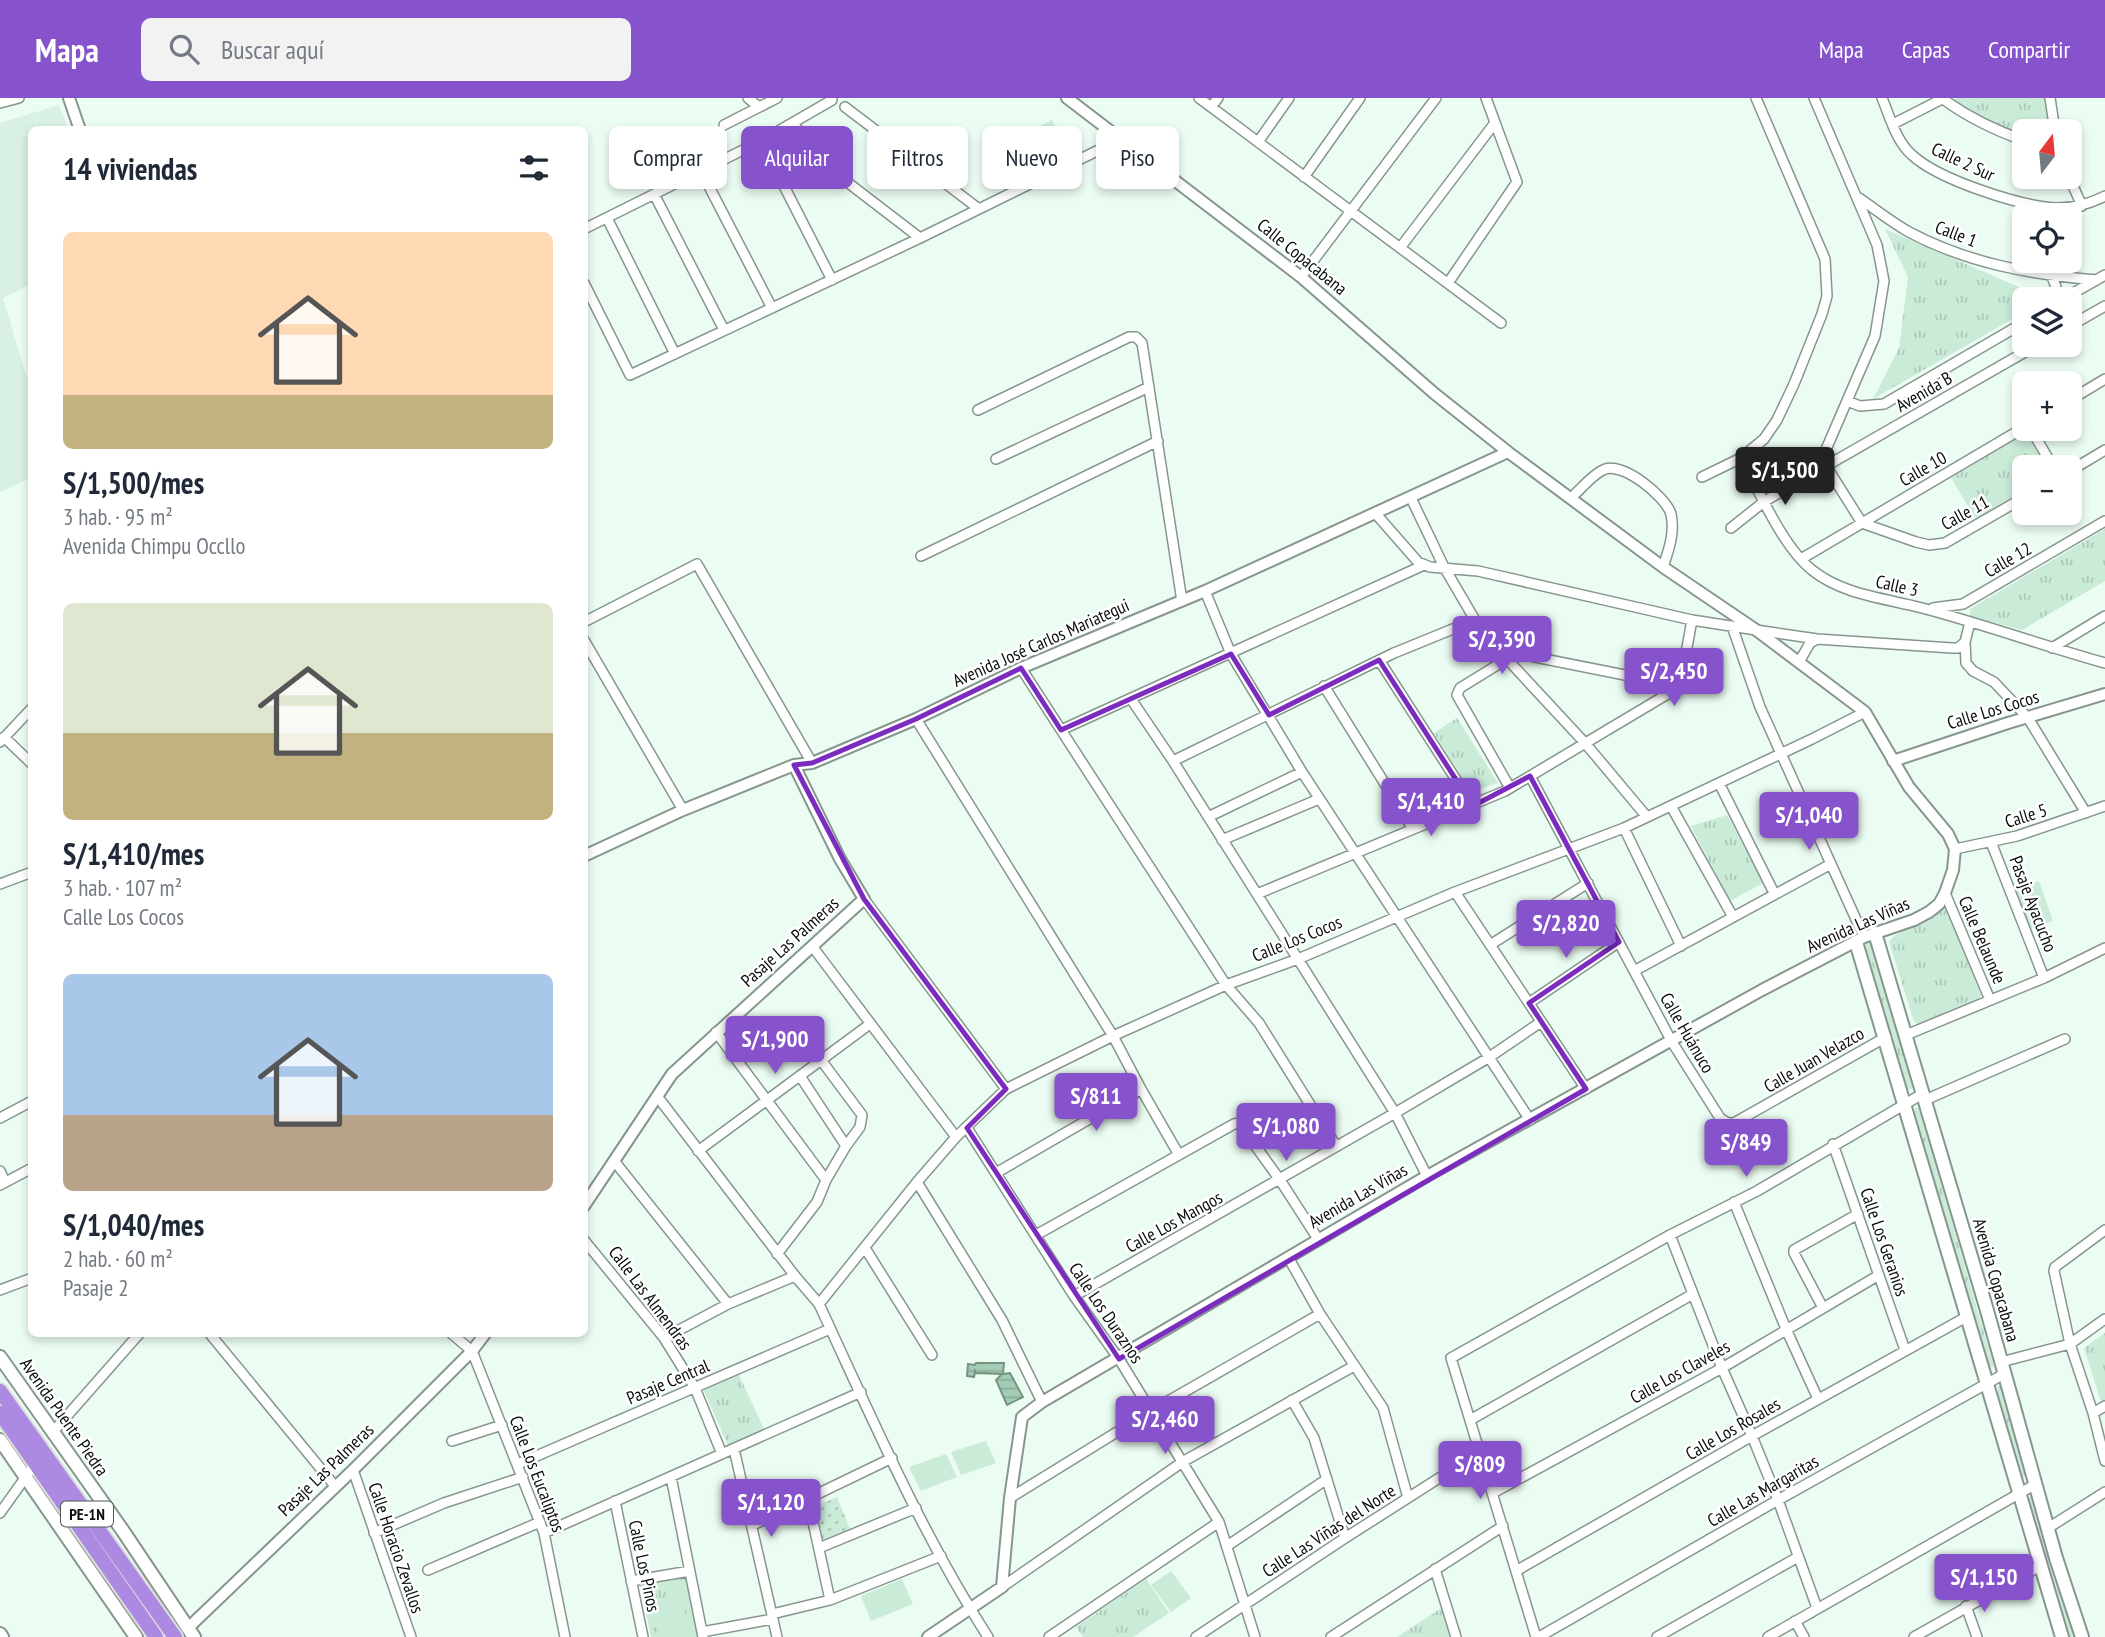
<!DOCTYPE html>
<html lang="es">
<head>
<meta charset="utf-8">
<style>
	body { margin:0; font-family:"PT Sans Narrow",sans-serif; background:#f2f2f3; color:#1f2937; height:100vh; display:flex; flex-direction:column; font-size:26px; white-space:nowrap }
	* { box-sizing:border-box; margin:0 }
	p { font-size:23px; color:#747a83 }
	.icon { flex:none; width:38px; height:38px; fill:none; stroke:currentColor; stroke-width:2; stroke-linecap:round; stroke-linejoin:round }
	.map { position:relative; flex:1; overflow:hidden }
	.details { position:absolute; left:28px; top:28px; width:560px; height:1211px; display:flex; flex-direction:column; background:#fff; border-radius:10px; box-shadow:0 4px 10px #0003 }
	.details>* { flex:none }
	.banner { position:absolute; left:609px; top:28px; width:665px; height:63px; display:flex; gap:14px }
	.needle { width:46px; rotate:16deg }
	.fabs { position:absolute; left:2012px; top:21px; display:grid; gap:14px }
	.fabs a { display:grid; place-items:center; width:70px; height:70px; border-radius:10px; background:#fff; box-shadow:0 4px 10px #0003; font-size:35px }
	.price { position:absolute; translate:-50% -60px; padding:0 16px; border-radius:7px; background:#8653cc; color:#fff; font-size:23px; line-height:46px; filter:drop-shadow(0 2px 4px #0008) }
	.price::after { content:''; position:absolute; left:50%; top:42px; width:21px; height:16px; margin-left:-10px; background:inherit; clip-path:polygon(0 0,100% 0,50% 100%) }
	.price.on { background:#222; color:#fff }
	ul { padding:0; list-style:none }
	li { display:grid; align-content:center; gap:14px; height:371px; padding:0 35px }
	li span { display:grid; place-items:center; height:217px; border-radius:10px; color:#555 }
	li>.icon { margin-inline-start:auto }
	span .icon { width:126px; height:126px; fill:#fffc; stroke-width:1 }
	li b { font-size:30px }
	h2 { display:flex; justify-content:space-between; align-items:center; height:84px; padding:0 35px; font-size:30px }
	.tag { padding:0 24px; border-radius:10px; background:#fff; box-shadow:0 4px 10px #0003; font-size:24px; line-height:63px }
	.tag.on { background:#8653cc; color:#fff }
	header { display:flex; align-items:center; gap:42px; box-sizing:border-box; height:98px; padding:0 35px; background:#8653cc; color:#fff }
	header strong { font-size:33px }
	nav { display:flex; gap:38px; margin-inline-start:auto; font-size:24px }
	.search { width:490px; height:63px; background:#f2f2f3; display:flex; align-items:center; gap:18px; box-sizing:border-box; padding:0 24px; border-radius:10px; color:#747a83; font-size:26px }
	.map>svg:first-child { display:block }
</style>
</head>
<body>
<header>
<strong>Mapa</strong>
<div class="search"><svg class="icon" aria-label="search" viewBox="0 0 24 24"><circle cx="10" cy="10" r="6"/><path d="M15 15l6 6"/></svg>Buscar aquí</div>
<nav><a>Mapa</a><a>Capas</a><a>Compartir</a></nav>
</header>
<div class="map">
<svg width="2105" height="1539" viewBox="0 0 2105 1539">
	<defs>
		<pattern id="grass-tufts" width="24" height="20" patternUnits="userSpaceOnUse" patternTransform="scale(1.75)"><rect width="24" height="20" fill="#caebd8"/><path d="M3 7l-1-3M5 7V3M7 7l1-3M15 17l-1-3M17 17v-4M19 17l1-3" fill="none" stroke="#acc8b8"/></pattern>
		<pattern id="garden-dots" width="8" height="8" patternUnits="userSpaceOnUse" patternTransform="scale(1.75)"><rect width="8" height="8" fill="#caebd8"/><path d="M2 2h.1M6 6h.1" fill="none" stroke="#acc8b8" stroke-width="1.8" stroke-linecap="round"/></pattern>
		<pattern id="water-rules" width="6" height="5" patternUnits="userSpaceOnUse" patternTransform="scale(1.75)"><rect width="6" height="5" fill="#a3ccb5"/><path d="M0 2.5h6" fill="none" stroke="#8bae9a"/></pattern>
	</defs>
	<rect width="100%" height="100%" fill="#ebfcf2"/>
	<path fill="#d8f1e3" d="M 59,7 L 68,31 L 32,32 L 31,186 L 3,200 L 31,294 L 31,380 L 0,394 L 0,25 Z"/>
	<path fill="url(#grass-tufts)" d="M 1956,0 L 2046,0 L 2050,33 L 2025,33 L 2025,37 L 2020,37 L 1980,22 L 1952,3 Z
		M 1885,131 L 2047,201 L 2025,201 L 2025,214 L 1873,301 L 1899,250 L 1908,179 Z
		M 2026,335 L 2046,369 L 2025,369 L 2025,392 L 1976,421 L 1951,380 Z
		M 2105,431 L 2105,483 L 2022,532 L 1970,518 L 1970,511 Z
		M 1457,620 L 1498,685 L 1471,694 L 1434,635 Z
		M 1727,717 L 1763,785 L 1730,803 L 1691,728 Z
		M 1944,808 L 1948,810 L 1981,897 L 1979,901 L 1920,927 L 1914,924 L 1889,844 C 1893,835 1932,816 1944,808 Z
		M 1867,844 L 1871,845 L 1913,987 L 1913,990 L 1909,992 L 1906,990 L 1865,850 Z
		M 1915,1010 L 1919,1010 L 1994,1269 L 1988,1268 L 1914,1014 Z
		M 2105,1235 L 2105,1302 L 2101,1304 L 2084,1250 Z
		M 738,1275 L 764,1331 L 728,1347 L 703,1291 Z
		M 1998,1288 L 2002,1288 L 2026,1377 L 2023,1379 L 2020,1378 L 1998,1298 Z
		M 2030,1399 L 2034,1399 L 2076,1539 L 2069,1539 L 2028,1401 Z
		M 687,1476 L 700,1539 L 651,1539 L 640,1485 Z
		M 1146,1481 L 1169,1515 L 1133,1539 L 1083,1539 L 1076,1529 Z
		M 1443,1509 L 1452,1539 L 1397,1539 Z"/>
	<path fill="url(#garden-dots)" d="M 837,1399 L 850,1431 L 823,1442 L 816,1408 Z"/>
	<path fill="#caebd8" d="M 1052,22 L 1072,61 L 1005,95 L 985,55 Z
		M 2039,783 L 2053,823 L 2027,832 L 2014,792 Z
		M 986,1343 L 996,1365 L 961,1377 L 951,1354 Z
		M 946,1356 L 957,1379 L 921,1393 L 909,1369 Z
		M 1171,1473 L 1191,1500 L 1171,1514 L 1151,1487 Z
		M 902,1481 L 913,1506 L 871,1523 L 861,1498 Z
		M 682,1500 L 690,1539 L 660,1539 L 653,1506 Z"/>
	<path fill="url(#water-rules)" stroke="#759382" stroke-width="2" d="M 976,1265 L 1004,1265 L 1003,1276 L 1010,1275 L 1023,1299 L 1007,1307 L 996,1282 L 1002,1276 L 976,1275 L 975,1273 L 974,1279 L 967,1278 L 968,1266 L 975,1267 Z"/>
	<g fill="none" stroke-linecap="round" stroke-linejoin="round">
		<defs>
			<path id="minor" d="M 748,0 L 759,9
				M 1199,0 L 1501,225
				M 1814,0 L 1877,147 L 1884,183 L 1875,238 L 1824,356 L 1826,368 L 1862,425 L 1916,444 L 1929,447 L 1945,445 L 2025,399
				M 1882,0 C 1890,19 1896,43 1912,57 C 1939,82 2022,109 2058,110 C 2075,110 2091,105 2105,98
				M 2050,0 L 2055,33
				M 1943,1 C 1969,20 1994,32 2025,43
				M 0,5 L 19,0
				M 845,9 L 979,111
				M 1211,9 L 1218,0
				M 793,25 L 821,64 L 920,140
				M 1893,26 L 1944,0
				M 724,27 L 777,0
				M 761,43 L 832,182
				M 1258,44 L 1289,0
				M 701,73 L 772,210
				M 1304,79 L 1360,0
				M 2069,79 L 2082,108
				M 654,96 L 724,232
				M 1859,100 C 1875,111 1891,124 1909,134 C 1967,165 2032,177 2097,182
				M 607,120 L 675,256
				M 584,131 L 761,43 L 832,2
				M 1400,150 L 1494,26
				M 1301,179 L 1436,0
				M 2052,179 L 2056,189 L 2055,201
				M 584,185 L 630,277 L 920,140 L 1121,41
				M 1448,185 L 1517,84 L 1486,0
				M 2063,201 L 2105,177
				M 2070,228 L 2105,208
				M 2070,302 L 2105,281
				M 1847,303 L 1860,308 L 1884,306 L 2025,224
				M 978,312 L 1129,239 L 1136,239 L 1142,245 L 1182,503
				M 2031,331 L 2053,369
				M 1741,360 C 1759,393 1783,449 1812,472 C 1843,497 1884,500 1922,510 C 1983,526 2044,548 2105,565
				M 996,361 L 1149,289
				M 2070,373 L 2105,352
				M 1702,379 L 1741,360 L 1764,341 L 1777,322 L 1794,286 L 1822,216 L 1827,198 L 1825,161 L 1756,0
				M 1411,400 L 1444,469 L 1475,522 L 1507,561 L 1585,645 L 1647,719
				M 1571,400 C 1580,392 1592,377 1603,372 C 1622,362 1666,399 1671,416 C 1675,435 1669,451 1663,469
				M 1376,416 L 1418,464 L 1430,469 L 1478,473 L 1692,522 L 1756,532 L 1817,541 L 1952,550 L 1958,550 L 1965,544 L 1966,565 L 1973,573 L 1994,584 L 2028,620 L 2086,715
				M 1731,430 L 1765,403 L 2037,247
				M 921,458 L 1158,343
				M 1801,461 L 2025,329
				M 1205,493 L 1231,556 L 1302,674 L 1530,1022
				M 1933,510 L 1963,506 L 2105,423
				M 584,524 L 697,466 L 812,665
				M 1732,528 L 1760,609 L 1864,839
				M 584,542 L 683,712
				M 1965,544 L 1970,524
				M 2052,550 L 2105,518
				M 1499,552 L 1675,587
				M 1507,561 L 1460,590 L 1457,597 L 1510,690
				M 1379,562 L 1473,708
				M 1799,564 L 1810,545 L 1817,541
				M 1021,570 L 1226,887 L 1259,925 L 1336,1048
				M 1324,588 L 1413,731
				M 1131,601 L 1173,663 L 1395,1015 L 1427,1078
				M 916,621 L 1113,938 L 1141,991
				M 1061,632 L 1424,467
				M 4,639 L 32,666
				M 0,644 L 32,610
				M 1173,663 L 1394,555 L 1475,522
				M 1530,678 L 1672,944 L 1720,1020 L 1728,1025 L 1734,1025 L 1886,939
				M 1719,685 L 1774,795
				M 1671,708 L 1733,819
				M 1208,719 L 1302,674
				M 1624,730 L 1681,848
				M 1222,742 L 1319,701
				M 1991,744 L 2044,880
				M 1955,751 L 2017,738 L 2105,708
				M 0,786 L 32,774
				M 1455,794 L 1586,991
				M 1945,795 L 1990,902
				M 1257,796 L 1505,693 L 1666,597 C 1685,578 1687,547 1692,522
				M 864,801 L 1006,991
				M 1490,847 L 1588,785
				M 812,848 L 956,1039
				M 1634,873 L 1831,766
				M 1529,905 L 1619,844
				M 716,934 L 826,1082
				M 1906,937 L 2044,880 L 2105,850
				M 821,962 L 862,1017 L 860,1029 L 846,1048
				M 657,998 L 795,1178 L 819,1206 C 871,1318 921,1435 988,1539
				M 1925,1002 L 2065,941
				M 0,1020 L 32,1003
				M 967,1030 L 1074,1198 L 1119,1261 L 1219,1424 L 1255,1539
				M 1833,1046 L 1905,1252
				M 698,1053 L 870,926
				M 615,1064 L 728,1206
				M 0,1073 L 5,1084
				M 996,1075 L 1141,991 L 1179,1057
				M 917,1084 L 1002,1222 L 1042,1304
				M 0,1087 L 32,1070
				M 1734,1104 L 1786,1231 L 1818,1301
				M 2105,1132 L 2055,1169 L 2054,1173 L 2070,1246 L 2093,1315 L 2105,1363
				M 1036,1137 L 1234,1026 L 1239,1025 L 1280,1082 L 1318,1141
				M 1670,1137 L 1722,1270 L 1752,1338 L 1778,1402 L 1817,1510
				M 584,1142 L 664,1240 L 695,1290 L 722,1356
				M 865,1150 L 932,1257
				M 777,1156 L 817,1104 L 826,1082 L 846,1048 L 800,978
				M 1288,1159 L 1320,1216 L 1383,1310 L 1408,1400
				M 0,1192 L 32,1180
				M 1074,1198 L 1395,1015 L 1488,960 L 1541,924
				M 819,1206 L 917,1084 L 956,1039 L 1006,991 L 1113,938 L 1226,887 L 1298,861 L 1455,794 L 1624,730 L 1812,641 L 1865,614
				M 1823,1210 L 1794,1155 L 1794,1152 L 1858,1116
				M 210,1236 L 335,1388
				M 452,1236 L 472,1253 L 544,1435 L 565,1539
				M 664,1240 L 728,1206 L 795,1178
				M 2001,1264 L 2070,1246 L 2105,1221
				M 1292,1302 L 1314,1340 L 1345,1440
				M 2093,1315 L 2105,1308
				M 1470,1322 L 1693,1196
				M 52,1335 L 139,1236
				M 452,1343 L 502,1327
				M 734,1351 L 777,1539
				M 518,1366 L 830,1231
				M 353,1372 L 411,1539
				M 671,1379 L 703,1539
				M 1493,1395 L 1722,1270 L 1879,1177
				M 1010,1400 L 1151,1313 L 1320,1216
				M 808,1401 L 830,1502
				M 615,1403 L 643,1539
				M 0,1415 L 35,1366
				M 753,1427 L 892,1360
				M 2048,1430 L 2105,1394
				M 374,1435 L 444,1405 L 523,1379
				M 544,1435 L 861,1294
				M 1227,1448 L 1327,1381
				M 819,1450 L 916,1410
				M 1435,1471 L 1456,1539
				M 428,1472 L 540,1424
				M 1516,1473 L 1752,1338 L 1968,1218
				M 631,1483 L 690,1473
				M 1002,1489 L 1184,1363 L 1354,1268
				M 1966,1508 L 1977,1539
				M 772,1516 L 830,1502 L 941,1458
				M 1795,1523 L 1804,1539
				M 702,1534 L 773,1521
				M 1049,1539 L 1219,1424
				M 1196,1539 L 1345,1440 L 1480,1354
				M 1331,1539 L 1503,1428
				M 1536,1539 L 1451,1260 L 1670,1137 L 1757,1093 L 1924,995
				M 1539,1539 L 1778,1402 L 2004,1276
				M 1657,1539 L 1798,1459
				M 1768,1539 L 2036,1386
				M 1914,1539 L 2040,1468"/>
			<path id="tertiary" d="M 69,0 L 80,32
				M 1893,663 L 2008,625 L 2105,596
				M 584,758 L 683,712 L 794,667 L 812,665 L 916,621 L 1021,570 L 1205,493 L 1508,354
				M 584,1108 L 672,976 L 864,801 L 840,761 L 794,667
				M 188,1530 L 353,1372 L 472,1253 L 485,1236
				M 928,1539 L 1002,1489 L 1010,1400 L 1022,1319 L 1042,1304 L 1427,1078 L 1762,892 L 1864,839 L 1914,822 L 1929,814 L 1939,806 L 1945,795 L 1953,772 L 1955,751 L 1948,736 L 1909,689 L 1865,614 L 1756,532 L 1663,469 L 1508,354 L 1435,296 L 1301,179 L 1067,0"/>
			<path id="secondary" d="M 1875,835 L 1986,1209 L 2056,1460 L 2082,1539
				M 1856,844 L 2062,1539
				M 0,1259 L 123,1433 L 194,1539
				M 0,1342 L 136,1539
				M 0,1536 L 2,1539"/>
			<path id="trunk" d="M 0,1293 L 175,1539
				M 0,1315 L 156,1539"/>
		</defs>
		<use href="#minor" stroke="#87968d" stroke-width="12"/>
		<use href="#tertiary" stroke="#87968d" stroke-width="14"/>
		<use href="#secondary" stroke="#87968d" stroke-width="16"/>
		<use href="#trunk" stroke="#ddd" stroke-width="18"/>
		<use href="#minor" stroke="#fff" stroke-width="9"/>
		<use href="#tertiary" stroke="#fff" stroke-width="10"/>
		<use href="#secondary" stroke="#fff" stroke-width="12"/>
		<use href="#trunk" stroke="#ac8ae2" stroke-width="14"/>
	</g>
	<path fill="none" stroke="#7b2cbf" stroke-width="5" stroke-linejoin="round" d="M 1231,556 L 1269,617 L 1379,562 L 1473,708 L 1530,678 L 1619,844 L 1529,905 L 1586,991 L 1119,1261 L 967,1030 L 1006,991 L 864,801 L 794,667 L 812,665 L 916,621 L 1021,570 L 1061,632 Z"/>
	<g text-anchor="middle" stroke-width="5" stroke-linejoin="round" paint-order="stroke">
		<rect fill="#fff" stroke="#535654" stroke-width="2" x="61" y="1403.5" width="52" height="25" rx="5"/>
		<g font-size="16" font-weight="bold" fill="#090e0b">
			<text x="87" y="1422">PE-1N</text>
		</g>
		<g font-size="18" fill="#090e0b" stroke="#fff">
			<text transform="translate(1963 64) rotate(25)" y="6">Calle 2 Sur</text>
			<text transform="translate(1956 136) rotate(21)" y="6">Calle 1</text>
			<text transform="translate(1302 159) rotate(39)" y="6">Calle Copacabana</text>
			<text transform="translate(1924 294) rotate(-30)" y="6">Avenida B</text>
			<text transform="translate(1923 371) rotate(-30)" y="6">Calle 10</text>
			<text transform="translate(1965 415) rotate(-29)" y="6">Calle 11</text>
			<text transform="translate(2008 462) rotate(-30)" y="6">Calle 12</text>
			<text transform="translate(1897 488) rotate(13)" y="6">Calle 3</text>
			<text transform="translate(1041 545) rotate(-24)" y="6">Avenida José Carlos Mariategui</text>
			<text transform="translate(1993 612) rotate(-17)" y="6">Calle Los Cocos</text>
			<text transform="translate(2026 718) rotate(-17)" y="6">Calle 5</text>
			<text transform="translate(2033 806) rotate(69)" y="6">Pasaje Ayacucho</text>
			<text transform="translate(1858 827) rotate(-24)" y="6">Avenida Las Viñas</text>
			<text transform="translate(1297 841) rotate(-22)" y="6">Calle Los Cocos</text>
			<text transform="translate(1982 842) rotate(67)" y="6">Calle Belaunde</text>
			<text transform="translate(790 844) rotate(-42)" y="6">Pasaje Las Palmeras</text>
			<text transform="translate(1687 935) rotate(60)" y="6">Calle Huánuco</text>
			<text transform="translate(1814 962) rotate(-30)" y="6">Calle Juan Velazco</text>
			<text transform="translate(1358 1098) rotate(-30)" y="6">Avenida Las Viñas</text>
			<text transform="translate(1174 1124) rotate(-29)" y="6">Calle Los Mangos</text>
			<text transform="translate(1884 1144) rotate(71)" y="6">Calle Los Geranios</text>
			<text transform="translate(1996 1182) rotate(74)" y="6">Avenida Copacabana</text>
			<text transform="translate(650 1200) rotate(53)" y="6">Calle Las Almendras</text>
			<text transform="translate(1106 1215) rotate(56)" y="6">Calle Los Duraznos</text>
			<text transform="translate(1680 1274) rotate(-29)" y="6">Calle Los Claveles</text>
			<text transform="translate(668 1284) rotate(-23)" y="6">Pasaje Central</text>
			<text transform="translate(64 1319) rotate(55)" y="6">Avenida Puente Piedra</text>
			<text transform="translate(1733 1331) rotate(-30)" y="6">Calle Los Rosales</text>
			<text transform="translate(326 1372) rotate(-44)" y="6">Pasaje Las Palmeras</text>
			<text transform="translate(537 1376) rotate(69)" y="6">Calle Los Eucaliptos</text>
			<text transform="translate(1763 1393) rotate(-30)" y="6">Calle Las Margaritas</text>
			<text transform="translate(1329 1433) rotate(-33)" y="6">Calle Las Viñas del Norte</text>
			<text transform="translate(396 1450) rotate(71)" y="6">Calle Horacio Zevallos</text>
			<text transform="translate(644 1468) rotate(78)" y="6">Calle Los Pinos</text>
		</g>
	</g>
</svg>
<div class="fabs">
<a><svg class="needle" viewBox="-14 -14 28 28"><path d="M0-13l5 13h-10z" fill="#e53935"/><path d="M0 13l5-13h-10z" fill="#747a83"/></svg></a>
<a><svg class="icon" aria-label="locate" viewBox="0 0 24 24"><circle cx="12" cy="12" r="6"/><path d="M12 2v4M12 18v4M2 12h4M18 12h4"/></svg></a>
<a><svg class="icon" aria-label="layers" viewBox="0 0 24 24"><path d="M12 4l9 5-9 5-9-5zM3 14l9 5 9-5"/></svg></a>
<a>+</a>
<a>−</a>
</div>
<b class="price on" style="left:1785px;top:409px">S/1,500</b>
<b class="price" style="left:1502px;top:578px">S/2,390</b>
<b class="price" style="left:1674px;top:610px">S/2,450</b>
<b class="price" style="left:1431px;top:740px">S/1,410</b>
<b class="price" style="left:1809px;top:754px">S/1,040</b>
<b class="price" style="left:1566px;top:862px">S/2,820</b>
<b class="price" style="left:775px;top:978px">S/1,900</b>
<b class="price" style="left:1096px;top:1035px">S/811</b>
<b class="price" style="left:1286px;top:1065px">S/1,080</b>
<b class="price" style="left:1746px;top:1081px">S/849</b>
<b class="price" style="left:1165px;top:1358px">S/2,460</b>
<b class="price" style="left:1480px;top:1403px">S/809</b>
<b class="price" style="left:771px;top:1441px">S/1,120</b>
<b class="price" style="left:1984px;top:1516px">S/1,150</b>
<div class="banner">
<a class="tag">Comprar</a>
<a class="tag on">Alquilar</a>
<a class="tag">Filtros</a>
<a class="tag">Nuevo</a>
<a class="tag">Piso</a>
</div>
<section class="details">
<h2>14 viviendas<svg class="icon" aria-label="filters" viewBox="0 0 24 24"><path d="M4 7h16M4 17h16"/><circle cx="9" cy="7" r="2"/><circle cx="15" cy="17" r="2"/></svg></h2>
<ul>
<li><span style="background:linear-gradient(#ffd9b3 75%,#c2b280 0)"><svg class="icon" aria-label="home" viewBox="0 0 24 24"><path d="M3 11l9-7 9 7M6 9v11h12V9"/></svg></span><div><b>S/1,500/mes</b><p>3 hab. · 95 m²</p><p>Avenida Chimpu Occllo</p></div></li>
<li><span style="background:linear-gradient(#dfe7d0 60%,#c2b280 0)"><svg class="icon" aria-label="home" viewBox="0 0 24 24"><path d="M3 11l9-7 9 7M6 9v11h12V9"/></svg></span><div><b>S/1,410/mes</b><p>3 hab. · 107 m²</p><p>Calle Los Cocos</p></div></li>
<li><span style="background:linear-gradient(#a9c7e8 65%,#b9a48a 0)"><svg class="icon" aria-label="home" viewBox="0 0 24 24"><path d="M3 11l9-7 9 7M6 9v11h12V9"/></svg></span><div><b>S/1,040/mes</b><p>2 hab. · 60 m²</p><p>Pasaje 2</p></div></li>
</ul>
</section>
</div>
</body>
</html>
